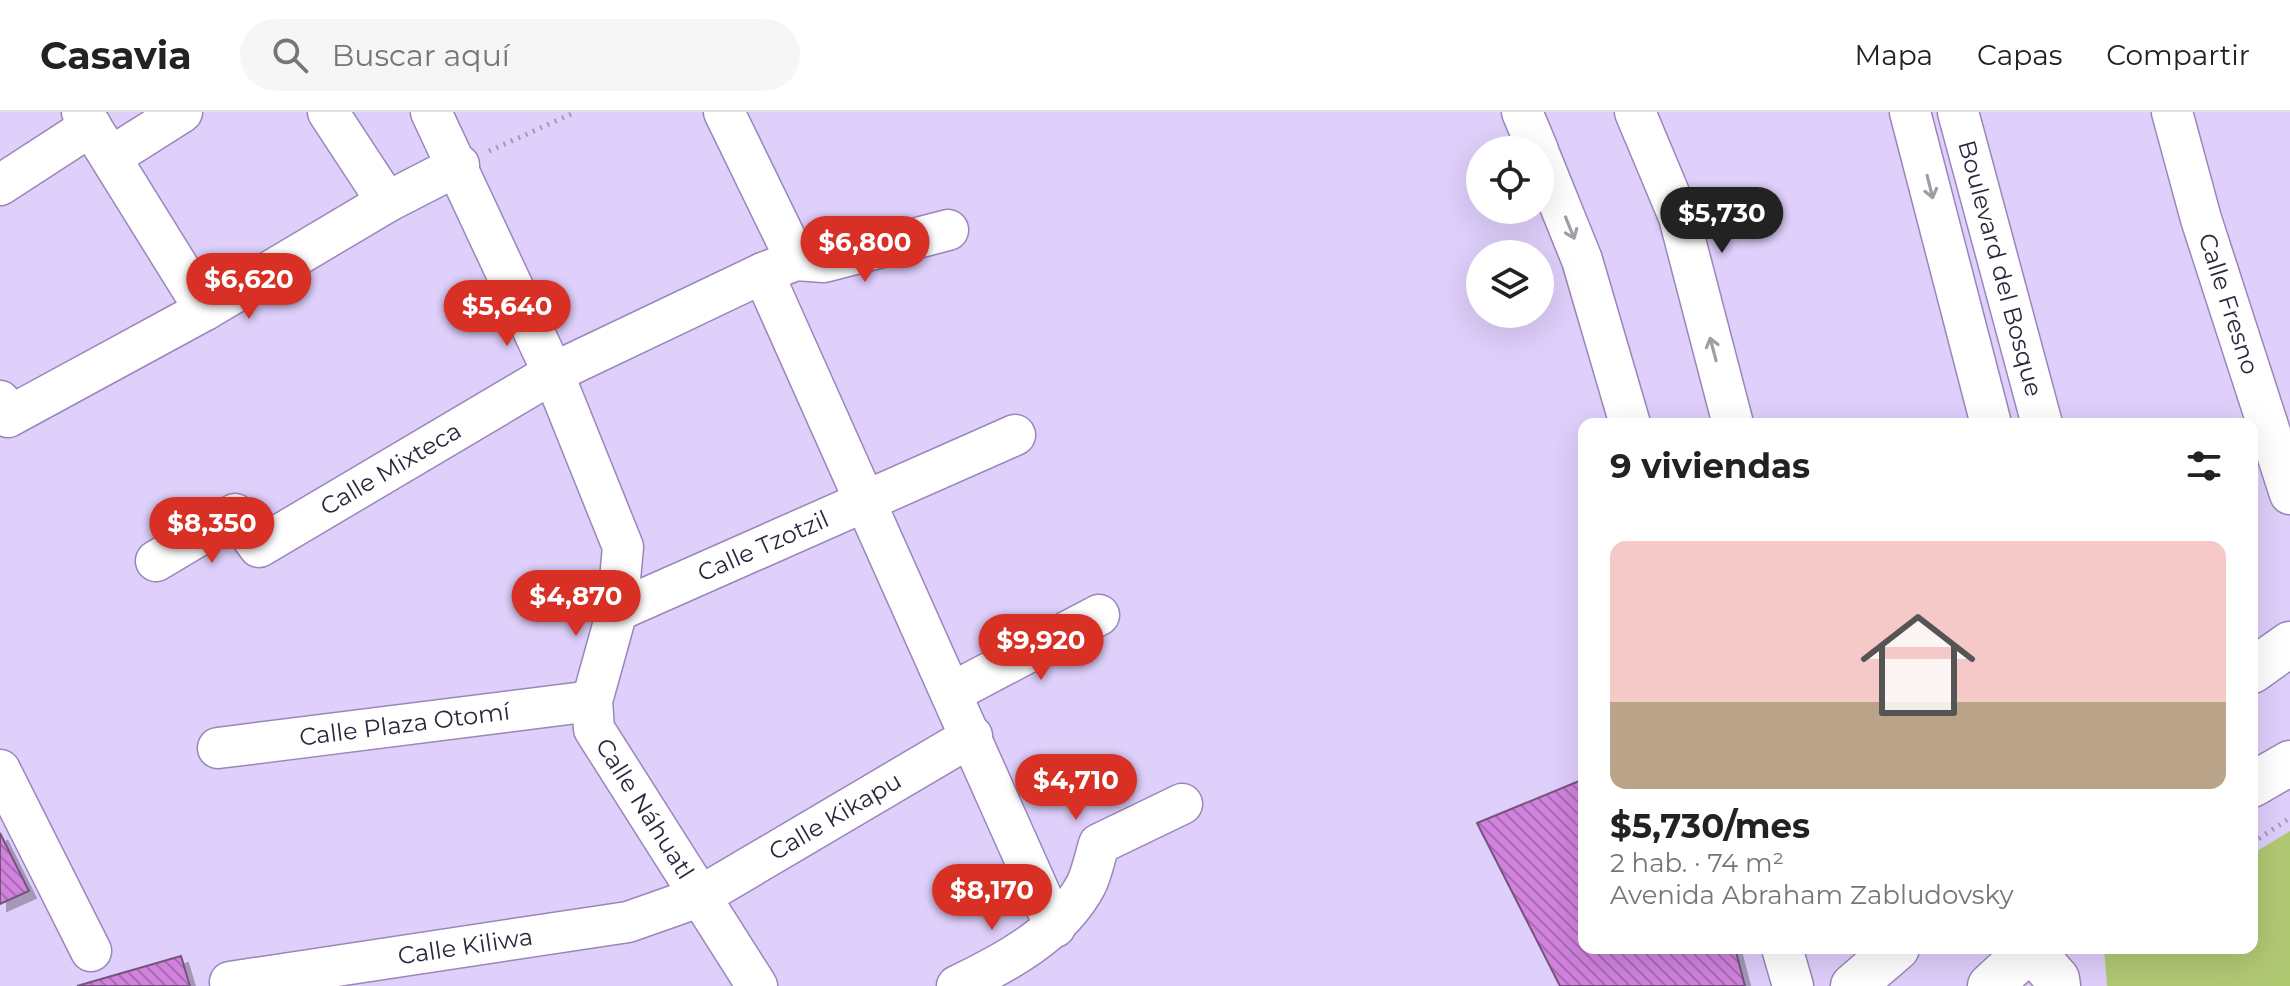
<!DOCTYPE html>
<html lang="es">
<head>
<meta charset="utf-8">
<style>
	body { margin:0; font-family:Montserrat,sans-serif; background:#f6f6f6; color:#222; height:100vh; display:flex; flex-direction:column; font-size:30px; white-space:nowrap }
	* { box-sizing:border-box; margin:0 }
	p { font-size:26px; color:#767676 }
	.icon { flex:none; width:44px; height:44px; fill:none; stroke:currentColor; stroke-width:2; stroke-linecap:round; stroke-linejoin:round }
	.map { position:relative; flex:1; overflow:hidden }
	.panel { position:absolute; left:1578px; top:306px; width:680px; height:536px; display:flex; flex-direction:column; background:#fff; border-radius:16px; box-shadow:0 8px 32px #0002 }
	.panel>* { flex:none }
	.buttons { position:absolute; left:1466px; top:24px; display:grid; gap:16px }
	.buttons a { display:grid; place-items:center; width:88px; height:88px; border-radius:50%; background:#fff; box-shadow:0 8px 32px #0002; font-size:40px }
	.price { position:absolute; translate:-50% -68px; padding:0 18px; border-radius:28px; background:#d93025; color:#fff; font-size:26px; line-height:52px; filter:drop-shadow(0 2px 4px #0008) }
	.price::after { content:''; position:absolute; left:50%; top:48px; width:24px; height:18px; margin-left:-12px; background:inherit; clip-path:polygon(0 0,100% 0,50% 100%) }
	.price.current { background:#222; color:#fff }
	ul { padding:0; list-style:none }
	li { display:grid; align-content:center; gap:16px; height:424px; padding:0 32px }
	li+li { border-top:2px solid #e0e0e0 }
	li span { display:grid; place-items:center; height:248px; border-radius:16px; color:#555 }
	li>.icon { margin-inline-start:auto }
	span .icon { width:144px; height:144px; fill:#fffc; stroke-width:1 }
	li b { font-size:34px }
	h2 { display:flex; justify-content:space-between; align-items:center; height:96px; padding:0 32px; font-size:34px }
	header { display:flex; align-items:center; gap:48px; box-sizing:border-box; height:112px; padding:0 40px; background:#fff; border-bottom:2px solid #e0e0e0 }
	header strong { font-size:38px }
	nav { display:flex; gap:44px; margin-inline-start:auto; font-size:28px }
	.search { width:560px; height:72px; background:#f6f6f6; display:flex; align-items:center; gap:20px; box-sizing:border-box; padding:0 28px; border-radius:44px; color:#767676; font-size:30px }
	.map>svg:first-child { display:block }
</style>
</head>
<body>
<header>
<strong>Casavia</strong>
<div class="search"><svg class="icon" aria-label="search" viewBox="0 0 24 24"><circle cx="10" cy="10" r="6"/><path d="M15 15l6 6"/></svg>Buscar aquí</div>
<nav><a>Mapa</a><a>Capas</a><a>Compartir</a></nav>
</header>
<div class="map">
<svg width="2290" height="874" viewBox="0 0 2290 874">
	<defs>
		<pattern id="building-back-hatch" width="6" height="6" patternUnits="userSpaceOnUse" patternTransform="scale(2)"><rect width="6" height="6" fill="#d082dd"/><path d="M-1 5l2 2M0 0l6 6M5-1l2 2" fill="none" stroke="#a96ab4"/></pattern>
		<filter id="shadow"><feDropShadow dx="7" dy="7" stdDeviation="0" flood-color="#0004"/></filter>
	</defs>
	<rect width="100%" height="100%" fill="#decffb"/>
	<path fill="#b1c873" d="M 2290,719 L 2290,874 L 2107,874 L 2104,836 L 2252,836 L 2252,742 Z"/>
	<path fill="url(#building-back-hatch)" stroke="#75527b" stroke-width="2" filter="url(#shadow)" d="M 1584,667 L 1584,836 L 1735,836 L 1745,874 L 1560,874 L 1477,711 Z
		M 0,721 L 29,779 L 0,792 Z
		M 181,844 L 190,874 L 77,874 Z"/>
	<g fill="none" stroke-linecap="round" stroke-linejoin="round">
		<defs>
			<g id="minor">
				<path d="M 82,0 L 205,198"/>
				<path d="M 328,0 L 387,90"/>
				<path id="s1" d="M 431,0 L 553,261 L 623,435 L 617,499 L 592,589 L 594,617 L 757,874"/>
				<path d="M 724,0 L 796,148"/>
				<path d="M 1522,0 L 1538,38"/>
				<path d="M 1635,0 L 1679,105 L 1733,312"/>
				<path d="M 1910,0 L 1991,312"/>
				<path id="s2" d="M 1958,0 L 2042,312"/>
				<path id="s3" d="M 2172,0 L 2201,107 L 2290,382"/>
				<path d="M 1540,44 L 1582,148 L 1630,312"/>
				<path d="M 111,45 L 182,0"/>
				<path d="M 0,73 L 91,14"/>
				<path d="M 763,161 L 1055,815"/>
				<path d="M 0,289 L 8,305 L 205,198 L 387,90 L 459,53"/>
				<path id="s4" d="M 156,449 L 235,402 L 259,435 L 553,261 L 763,161 L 796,148 L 824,150 L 948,118"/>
				<path id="s5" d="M 617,499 L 1015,323"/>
				<path d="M 953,580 L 1099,503"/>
				<path id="s6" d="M 218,636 L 592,589"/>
				<path d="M 0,658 L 91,839"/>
				<path d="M 1782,836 L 1793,874"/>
				<path id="s7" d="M 230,870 L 628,810 L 699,785 L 972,624"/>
				<path d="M 957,874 C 1005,851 1060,822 1086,773 C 1092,761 1095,745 1099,732 L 1182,692"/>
			</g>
			<path id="secondary" d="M 2030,836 L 2057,867 L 2058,874"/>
			<path id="primary" d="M 2252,559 L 2290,532
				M 2252,673 L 2290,651
				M 1853,874 L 1897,836
				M 1990,874 L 2031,836"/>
		</defs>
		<use href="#minor" stroke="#9a86ba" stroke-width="43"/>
		<use href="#secondary" stroke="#9a86ba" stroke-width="47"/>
		<use href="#primary" stroke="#9a86ba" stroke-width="47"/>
		<path stroke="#a598bd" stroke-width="5" stroke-dasharray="2 6" stroke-linecap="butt" d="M 489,39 L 576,0
			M 2252,731 L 2290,706"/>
		<use href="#minor" stroke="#fff" stroke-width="40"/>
		<use href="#secondary" stroke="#fff" stroke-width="44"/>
		<use href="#primary" stroke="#fff" stroke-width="44"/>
	</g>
	<defs><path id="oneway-shaft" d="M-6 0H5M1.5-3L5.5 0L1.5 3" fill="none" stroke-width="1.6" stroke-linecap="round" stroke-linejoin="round" transform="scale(2)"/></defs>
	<g stroke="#a09da6">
		<use href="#oneway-shaft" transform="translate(1930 75) rotate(76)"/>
		<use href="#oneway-shaft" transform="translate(1570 116) rotate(68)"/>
		<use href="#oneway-shaft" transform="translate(1713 237) rotate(-105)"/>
	</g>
	<g text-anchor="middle" stroke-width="8" stroke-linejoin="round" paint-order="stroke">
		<g font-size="24" fill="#2d253a" stroke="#f9f7fd">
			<text dy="8" stroke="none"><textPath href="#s2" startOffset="162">Boulevard del Bosque</textPath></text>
			<text dy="8" stroke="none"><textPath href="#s3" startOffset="200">Calle Fresno</textPath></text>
			<text dy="8" stroke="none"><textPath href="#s4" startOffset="286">Calle Mixteca</textPath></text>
			<text dy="8" stroke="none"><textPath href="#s5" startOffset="160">Calle Tzotzil</textPath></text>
			<text dy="8" stroke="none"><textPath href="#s6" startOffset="188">Calle Plaza Otomí</textPath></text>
			<text dy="8" stroke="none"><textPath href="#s1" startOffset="756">Calle Náhuatl</textPath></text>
			<text dy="8" stroke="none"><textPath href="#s7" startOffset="636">Calle Kikapu</textPath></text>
			<text dy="8" stroke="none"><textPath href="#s7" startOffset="238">Calle Kiliwa</textPath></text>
		</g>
	</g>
</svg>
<div class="buttons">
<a><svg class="icon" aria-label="locate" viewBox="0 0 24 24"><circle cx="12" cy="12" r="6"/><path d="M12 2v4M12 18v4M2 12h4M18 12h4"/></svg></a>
<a><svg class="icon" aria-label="layers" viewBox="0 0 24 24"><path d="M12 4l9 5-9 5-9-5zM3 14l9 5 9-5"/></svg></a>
</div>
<b class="price current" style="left:1722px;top:143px">$5,730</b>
<b class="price" style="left:865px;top:172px">$6,800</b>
<b class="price" style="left:249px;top:209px">$6,620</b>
<b class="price" style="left:507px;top:236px">$5,640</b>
<b class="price" style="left:212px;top:453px">$8,350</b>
<b class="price" style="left:576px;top:526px">$4,870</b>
<b class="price" style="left:1041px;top:570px">$9,920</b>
<b class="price" style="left:1076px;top:710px">$4,710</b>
<b class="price" style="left:992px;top:820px">$8,170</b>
<section class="panel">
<h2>9 viviendas<svg class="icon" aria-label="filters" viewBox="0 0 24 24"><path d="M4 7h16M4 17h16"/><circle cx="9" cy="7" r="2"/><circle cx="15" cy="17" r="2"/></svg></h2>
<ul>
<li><span style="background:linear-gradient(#f6c9c9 65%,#b9a48a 0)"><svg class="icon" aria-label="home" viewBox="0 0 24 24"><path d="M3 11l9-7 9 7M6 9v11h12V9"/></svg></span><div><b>$5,730/mes</b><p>2 hab. · 74 m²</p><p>Avenida Abraham Zabludovsky</p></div></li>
</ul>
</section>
</div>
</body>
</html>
